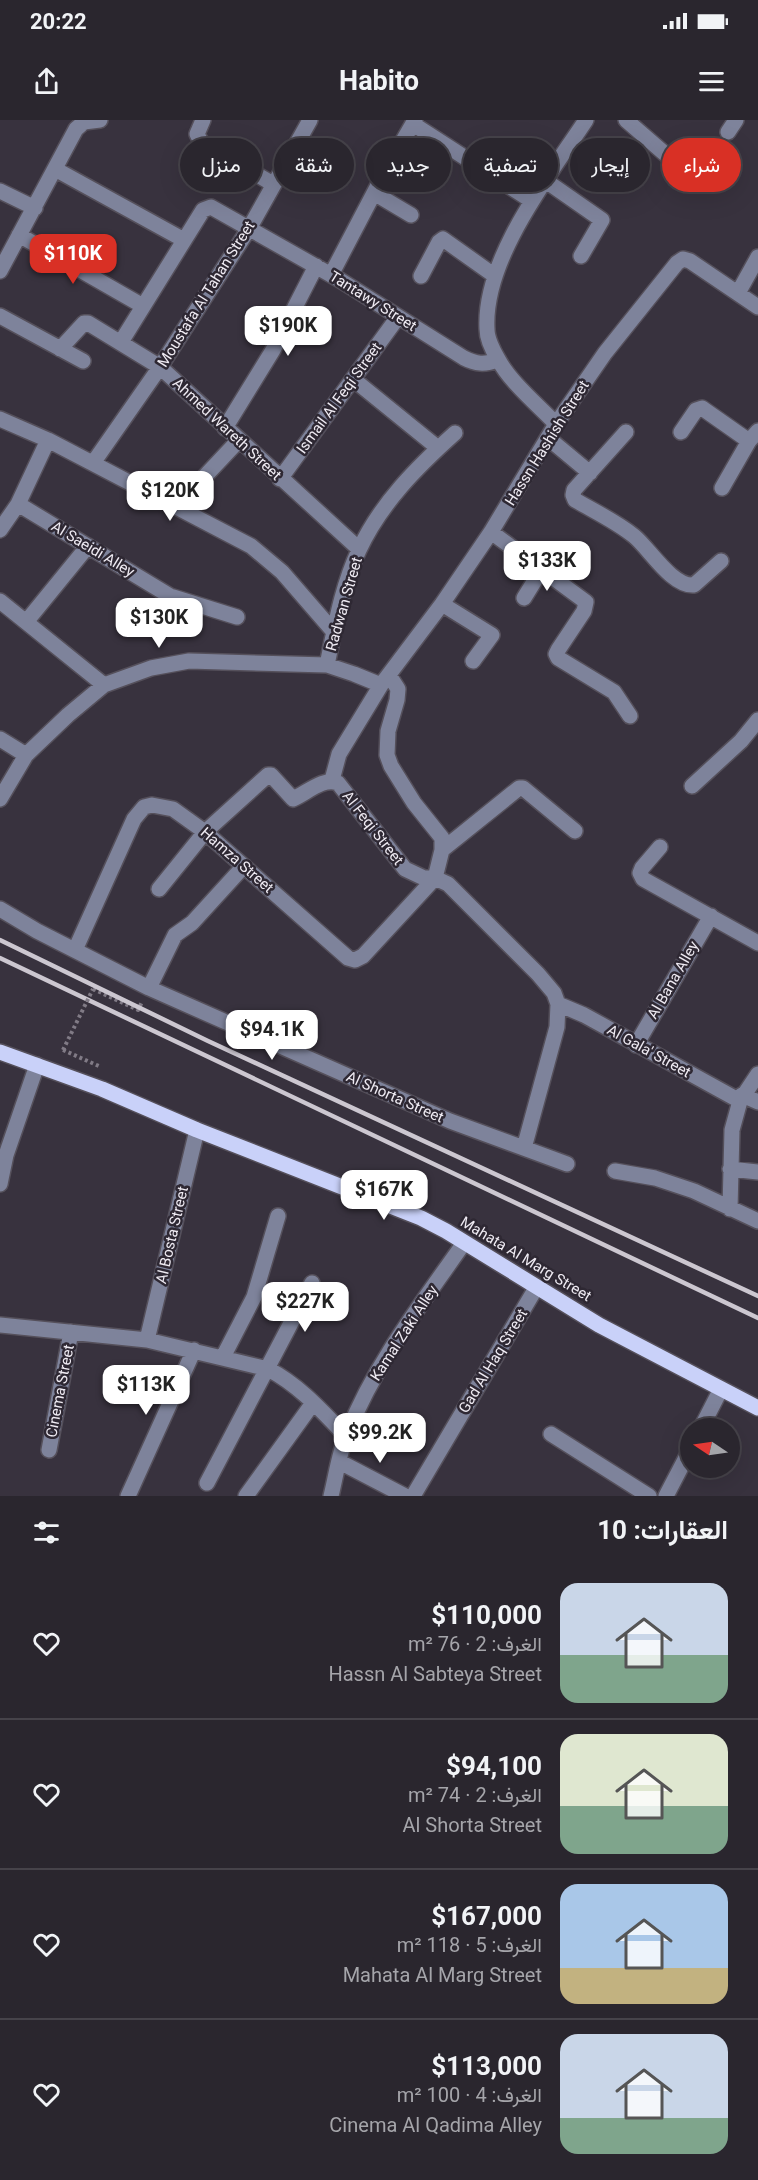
<!DOCTYPE html>
<html lang="ar">
<head>
<meta charset="utf-8">
<style>
	body { margin:0; font-family:Roboto,Vazirmatn,sans-serif; background:#322e36; color:#f1f3f6; direction:rtl; height:100vh; display:flex; flex-direction:column; font-size:22px; white-space:nowrap }
	* { box-sizing:border-box; margin:0 }
	p { font-size:20px; color:#a5a5aa }
	.icon { flex:none; width:33px; height:33px; fill:none; stroke:currentColor; stroke-width:2; stroke-linecap:round; stroke-linejoin:round }
	.map { position:relative; height:1376px; overflow:hidden; direction:ltr }
	.drawer { display:flex; flex-direction:column; background:#2a262e; flex:1 }
	.drawer>* { flex:none }
	.hud { position:absolute; left:18px; top:18px; width:723px; height:54px; direction:rtl; display:flex; gap:12px }
	.needle { width:39px; rotate:283deg }
	.controls { position:absolute; left:680px; top:1298px; display:grid; gap:12px }
	.controls a { display:grid; place-items:center; width:60px; height:60px; border-radius:50%; background:#2a262e; box-shadow:0 6px 24px #0002,0 0 0 2px #46434a; font-size:30px }
	.price { position:absolute; translate:-50% -51px; padding:0 14px; border-radius:12px; background:#fff; color:#222; font-size:20px; line-height:39px; filter:drop-shadow(0 2px 3px #0008) }
	.price::after { content:''; position:absolute; left:50%; top:36px; width:18px; height:14px; margin-left:-9px; background:inherit; clip-path:polygon(0 0,100% 0,50% 100%) }
	.price.on { background:#d93025; color:#fff }
	ul { padding:0; list-style:none }
	li { display:flex; align-items:center; gap:18px; height:150px; padding:0 30px }
	li+li { border-top:2px solid #46434a }
	li span { display:grid; place-items:center; flex:none; width:168px; height:120px; border-radius:18px; color:#555 }
	li>.icon { margin-inline-start:auto }
	span .icon { width:72px; height:72px; fill:#fffc; stroke-width:1 }
	li b { font-size:26px }
	h2 { display:flex; justify-content:space-between; align-items:center; height:72px; padding:0 30px; font-size:26px }
	.chip { padding:0 21px; border-radius:27px; background:#2a262e; box-shadow:0 6px 24px #0002,0 0 0 2px #46434a; font-size:21px; line-height:54px }
	.chip.on { background:#d93025; color:#fff }
	.status { display:flex; justify-content:space-between; align-items:center; height:42px; padding:0 30px; background:#2a262e; direction:ltr }
	.status svg { height:16px; fill:currentColor }
	header { display:flex; justify-content:space-between; align-items:center; height:78px; padding:0 30px; background:#2a262e; font-size:27px; font-weight:700 }
	.map>svg:first-child { display:block }
</style>
</head>
<body>
<div class="status"><b>20:22</b><svg viewBox="0 0 49 12"><path d="M0 12V9h3v3zM5 12V6h3v6zM10 12V3h3v9zM15 12V0h3v12zM26 1h20v11H26zM47 4h2v5h-2z"/></svg></div>
<header><svg class="icon" aria-label="menu" viewBox="0 0 24 24"><path d="M4 6h16M4 12h16M4 18h16"/></svg>Habito<svg class="icon" aria-label="share" viewBox="0 0 24 24"><path d="M12 15V3M7 8l5-5 5 5M5 13v7h14v-7"/></svg></header>
<div class="map">
<svg width="758" height="1376" viewBox="0 0 758 1376">
	<rect width="100%" height="100%" fill="#38323e"/>
	<g fill="none" stroke-linecap="round" stroke-linejoin="round">
		<defs>
			<path id="minor" d="M 203,0 L 197,14 L 201,22 L 273,64
				M 626,0 L 687,53
				M 413,4 L 532,81
				M 728,12 L 736,0
				M 55,49 L 184,120
				M 546,61 L 602,100 L 581,136
				M 0,71 L 35,88
				M 374,73 L 411,95
				M 19,115 L 143,186
				M 0,151 L 76,9 L 84,2 L 100,0
				M 331,155 L 386,50 L 415,0
				M 421,156 L 439,122 L 443,119 L 495,156
				M 738,173 L 758,137
				M 0,196 L 83,241
				M 121,222 L 203,90 L 211,87 L 340,160 L 464,238 C 476,244 484,245 498,240
				M 60,229 L 84,203 L 88,203 L 160,247 L 359,429
				M 353,259 L 438,328
				M 0,299 L 48,320 L 251,426 L 282,452 L 334,512
				M 556,304 C 538,285 510,262 498,239 C 493,231 487,218 487,209 C 483,139 549,56 586,0
				M 225,308 L 273,230 L 316,146
				M 626,312 L 574,370 L 573,375 L 575,380 C 594,391 617,402 634,416 C 649,428 672,467 694,465 L 721,441
				M 681,312 L 696,290 L 702,288 L 749,321
				M 548,318 L 590,353
				M 93,343 L 160,247 L 250,107 L 310,0
				M 280,359 L 398,197
				M 722,368 L 749,321 L 758,311
				M 18,384 L 170,476 L 237,497
				M 177,386 L 239,320
				M 0,410 L 18,384 L 48,320
				M 491,412 L 586,482 L 584,491 L 558,530 L 556,534 L 558,538 L 614,572 L 630,596
				M 524,478 L 542,449
				M 0,481 L 104,565
				M 442,484 L 492,515 L 473,541
				M 26,502 L 88,426
				M 327,545 C 335,507 342,466 359,430 C 381,383 417,347 455,313
				M 389,555 L 398,569 L 397,580 L 388,611 L 387,635 L 391,646 L 414,683 L 442,718 L 442,730 L 435,758
				M 0,619 L 26,635
				M 332,660 L 339,634 L 381,565 L 442,484 L 491,412 L 556,304 L 605,233 L 677,143 L 683,139 L 690,141 L 758,187
				M 692,666 L 741,621 L 758,600
				M 0,679 L 26,635 L 68,595 L 104,565 L 151,548 L 189,541 L 327,545 L 354,554 L 381,565
				M 660,727 L 642,748 L 640,753 L 643,759 L 758,823
				M 442,730 L 519,668 L 523,668 L 575,711
				M 159,769 L 205,712 L 268,655 L 271,655 L 293,679 C 307,673 323,657 338,663 L 405,749 L 424,758 L 435,758 L 448,764 L 538,854 L 554,873 L 558,884 L 557,907 L 524,1028
				M 0,789 L 37,811 L 149,868 L 450,1001 L 567,1044
				M 75,830 L 134,699 L 144,687 L 152,685 L 173,689 L 205,712 L 348,838 L 355,840 L 363,836 L 435,758
				M 149,868 L 175,815 L 192,803 L 244,746
				M 558,884 L 584,895 L 740,981
				M 636,925 L 711,796
				M 742,975 L 758,982
				M 730,1049 L 758,1052
				M 615,1051 L 655,1058 L 694,1071 L 758,1101
				M 0,1064 L 6,1035 L 37,945
				M 730,1089 L 732,1010 L 740,981 L 758,954
				M 0,1205 L 147,1220 L 268,1249 C 299,1265 322,1291 346,1316
				M 147,1220 L 197,1010
				M 223,1237 L 254,1177 L 278,1096
				M 701,1308 L 721,1269
				M 551,1314 L 649,1376
				M 49,1330 L 71,1212
				M 340,1342 L 405,1376
				M 207,1363 L 312,1163
				M 128,1376 L 194,1230
				M 246,1376 L 313,1283
				M 331,1376 C 336,1356 339,1333 347,1314 C 375,1244 421,1184 464,1123
				M 413,1376 L 536,1168
				M 666,1376 L 690,1330"/>
			<path id="major" d="M 0,932 L 102,969 L 197,1010 L 421,1098 L 446,1111 L 599,1205 L 758,1288"/>
		</defs>
		<use href="#minor" stroke="#55505b" stroke-width="18"/>
		<use href="#major" stroke="#55505b" stroke-width="18"/>
		<path stroke="#817b86" stroke-width="4" stroke-dasharray="3 3" stroke-linecap="butt" d="M 93,869 L 138,890 L 142,882
			M 63,930 L 101,947"/>
		<use href="#minor" stroke="#7e839b" stroke-width="15"/>
		<use href="#major" stroke="#c9d1f9" stroke-width="15"/>
		<path stroke="#ccc7d0" stroke-width="4.5" d="M 0,820 L 208,921 L 758,1176
			M 0,838 L 758,1198"/>
		<path stroke="#817b86" stroke-width="4" stroke-dasharray="3 3" stroke-linecap="butt" d="M 63,930 L 93,869"/>
	</g>
	<g text-anchor="middle" stroke-width="5" stroke-linejoin="round" paint-order="stroke">
		<g font-size="15" fill="#efebf3" stroke="#2e2833">
			<text transform="translate(206 174) rotate(-58)" y="5">Moustafa Al Tahan Street</text>
			<text transform="translate(373 181) rotate(32)" y="5">Tantawy Street</text>
			<text transform="translate(339 278) rotate(-54)" y="5">Ismail Al Feqi Street</text>
			<text transform="translate(227 309) rotate(43)" y="5">Ahmed Wareth Street</text>
			<text transform="translate(547 323) rotate(-58)" y="5">Hassn Hashish Street</text>
			<text transform="translate(93 429) rotate(31)" y="5">Al Saeidi Alley</text>
			<text transform="translate(344 484) rotate(-74)" y="5">Radwan Street</text>
			<text transform="translate(373 708) rotate(52)" y="5">Al Feqi Street</text>
			<text transform="translate(237 740) rotate(41)" y="5">Hamza Street</text>
			<text transform="translate(673 860) rotate(-60)" y="5">Al Bana Alley</text>
			<text transform="translate(649 931) rotate(29)" y="5">Al Gala' Street</text>
			<text transform="translate(395 977) rotate(24)" y="5">Al Shorta Street</text>
			<text transform="translate(172 1115) rotate(-77)" y="5">Al Bosta Street</text>
			<text transform="translate(526 1139) rotate(31)" y="5">Mahata Al Marg Street</text>
			<text transform="translate(404 1213) rotate(-57)" y="5">Kamal Zaki Alley</text>
			<text transform="translate(493 1241) rotate(-59)" y="5">Gad Al Haq Street</text>
			<text transform="translate(60 1271) rotate(-79)" y="5">Cinema Street</text>
		</g>
	</g>
</svg>
<div class="controls">
<a><svg class="needle" viewBox="-14 -14 28 28"><path d="M0-13l5 13h-10z" fill="#e53935"/><path d="M0 13l5-13h-10z" fill="#a5a5aa"/></svg></a>
</div>
<b class="price on" style="left:73px;top:165px">$110K</b>
<b class="price" style="left:288px;top:237px">$190K</b>
<b class="price" style="left:170px;top:402px">$120K</b>
<b class="price" style="left:547px;top:472px">$133K</b>
<b class="price" style="left:159px;top:529px">$130K</b>
<b class="price" style="left:272px;top:941px">$94.1K</b>
<b class="price" style="left:384px;top:1101px">$167K</b>
<b class="price" style="left:305px;top:1213px">$227K</b>
<b class="price" style="left:146px;top:1296px">$113K</b>
<b class="price" style="left:380px;top:1344px">$99.2K</b>
<div class="hud">
<a class="chip on">شراء</a>
<a class="chip">إيجار</a>
<a class="chip">تصفية</a>
<a class="chip">جديد</a>
<a class="chip">شقة</a>
<a class="chip">منزل</a>
</div>
</div>
<section class="drawer">
<h2>العقارات: 10<svg class="icon" aria-label="filters" viewBox="0 0 24 24"><path d="M4 7h16M4 17h16"/><circle cx="9" cy="7" r="2"/><circle cx="15" cy="17" r="2"/></svg></h2>
<ul>
<li><span style="background:linear-gradient(#c9d6e8 60%,#7fa58c 0)"><svg class="icon" aria-label="home" viewBox="0 0 24 24"><path d="M3 11l9-7 9 7M6 9v11h12V9"/></svg></span><div><b>$110,000</b><p>الغرف: 2 · 76 m²</p><p>Hassn Al Sabteya Street</p></div><svg class="icon" aria-label="heart" viewBox="0 0 24 24"><path d="M12 20l-8-8c-3-5 5-10 8-4 3-6 11-1 8 4z"/></svg></li>
<li><span style="background:linear-gradient(#dfe7d0 60%,#7fa58c 0)"><svg class="icon" aria-label="home" viewBox="0 0 24 24"><path d="M3 11l9-7 9 7M6 9v11h12V9"/></svg></span><div><b>$94,100</b><p>الغرف: 2 · 74 m²</p><p>Al Shorta Street</p></div><svg class="icon" aria-label="heart" viewBox="0 0 24 24"><path d="M12 20l-8-8c-3-5 5-10 8-4 3-6 11-1 8 4z"/></svg></li>
<li><span style="background:linear-gradient(#a9c7e8 70%,#c2b280 0)"><svg class="icon" aria-label="home" viewBox="0 0 24 24"><path d="M3 11l9-7 9 7M6 9v11h12V9"/></svg></span><div><b>$167,000</b><p>الغرف: 5 · 118 m²</p><p>Mahata Al Marg Street</p></div><svg class="icon" aria-label="heart" viewBox="0 0 24 24"><path d="M12 20l-8-8c-3-5 5-10 8-4 3-6 11-1 8 4z"/></svg></li>
<li><span style="background:linear-gradient(#c9d6e8 70%,#7fa58c 0)"><svg class="icon" aria-label="home" viewBox="0 0 24 24"><path d="M3 11l9-7 9 7M6 9v11h12V9"/></svg></span><div><b>$113,000</b><p>الغرف: 4 · 100 m²</p><p>Cinema Al Qadima Alley</p></div><svg class="icon" aria-label="heart" viewBox="0 0 24 24"><path d="M12 20l-8-8c-3-5 5-10 8-4 3-6 11-1 8 4z"/></svg></li>
</ul>
</section>
</body>
</html>
